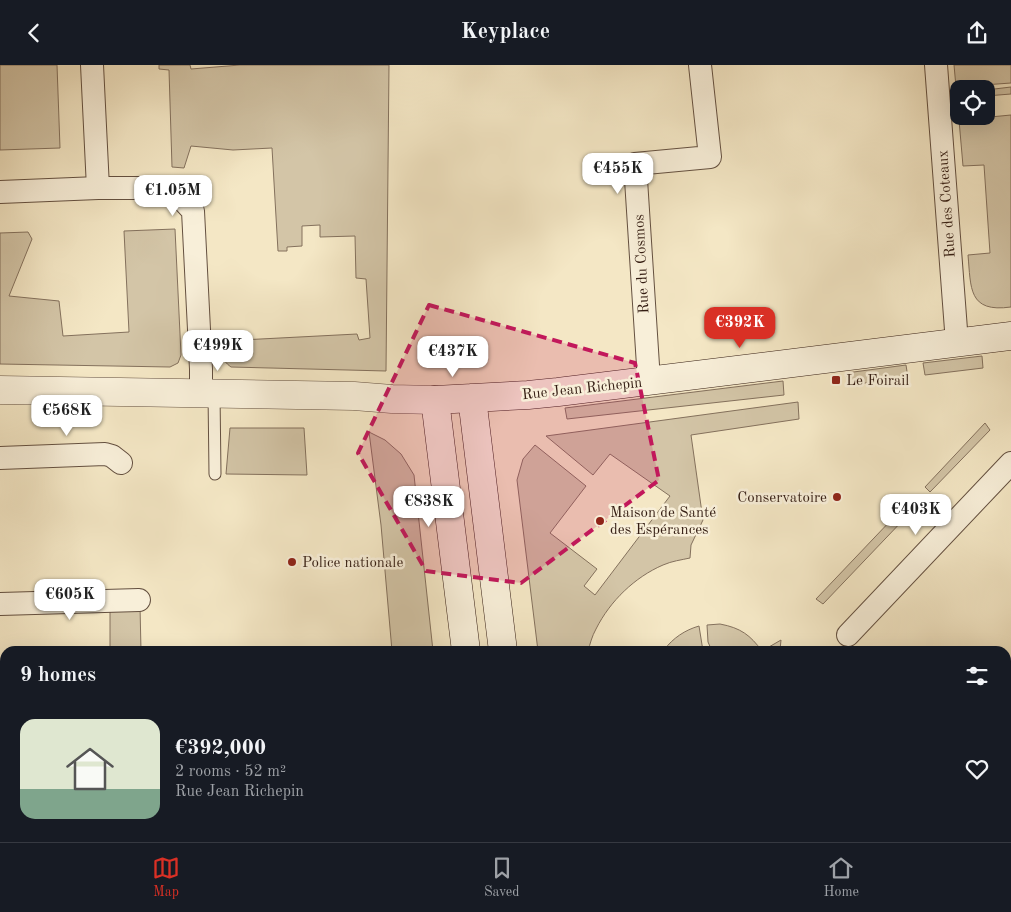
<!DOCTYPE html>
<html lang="en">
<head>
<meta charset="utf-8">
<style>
	body { margin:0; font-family:"Old Standard TT",serif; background:#20242c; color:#f1f3f6; height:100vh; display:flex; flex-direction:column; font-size:19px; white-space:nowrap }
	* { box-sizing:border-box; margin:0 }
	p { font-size:16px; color:#9ea1a6 }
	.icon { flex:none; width:28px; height:28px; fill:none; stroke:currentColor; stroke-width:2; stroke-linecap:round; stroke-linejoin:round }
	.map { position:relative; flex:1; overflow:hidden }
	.side { position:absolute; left:0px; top:581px; width:1011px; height:196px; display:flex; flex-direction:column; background:#171b24; border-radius:15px 15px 0 0; box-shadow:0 5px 20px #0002 }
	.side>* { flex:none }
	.controls { position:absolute; left:950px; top:15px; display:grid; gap:10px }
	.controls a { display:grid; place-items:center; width:45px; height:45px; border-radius:10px; background:#171b24; box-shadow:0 5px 20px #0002; font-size:25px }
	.price { position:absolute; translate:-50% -42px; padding:0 11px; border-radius:10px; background:#fff; color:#222; font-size:16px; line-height:32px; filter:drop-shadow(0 1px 2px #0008) }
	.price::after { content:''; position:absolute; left:50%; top:30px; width:15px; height:11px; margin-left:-8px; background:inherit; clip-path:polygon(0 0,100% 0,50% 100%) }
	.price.active { background:#d93025; color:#fff }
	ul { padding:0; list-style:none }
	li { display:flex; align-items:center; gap:15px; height:125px; padding:0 20px }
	li span { display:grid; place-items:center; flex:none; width:140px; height:100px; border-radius:15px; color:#555 }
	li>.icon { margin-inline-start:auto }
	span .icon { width:60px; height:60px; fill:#fffc; stroke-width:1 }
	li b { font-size:21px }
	h2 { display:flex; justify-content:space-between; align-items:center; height:60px; padding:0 20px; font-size:21px }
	header { display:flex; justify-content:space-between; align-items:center; height:65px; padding:0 20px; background:#171b24; font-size:22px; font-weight:600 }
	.dock { display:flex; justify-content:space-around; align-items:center; height:70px; border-top:1px solid #363941; background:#171b24; font-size:14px; color:#9ea1a6 }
	.dock a { display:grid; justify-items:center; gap:2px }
	.dock .active { color:#d93025 }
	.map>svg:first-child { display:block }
</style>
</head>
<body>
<header><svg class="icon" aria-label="back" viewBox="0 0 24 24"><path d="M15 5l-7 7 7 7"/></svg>Keyplace<svg class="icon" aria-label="share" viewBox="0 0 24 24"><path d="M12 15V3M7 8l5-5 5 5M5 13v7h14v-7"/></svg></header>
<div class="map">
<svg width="1011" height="777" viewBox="0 0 1011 777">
	<rect width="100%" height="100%" fill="#f4e7c5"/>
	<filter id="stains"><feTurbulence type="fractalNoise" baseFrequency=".004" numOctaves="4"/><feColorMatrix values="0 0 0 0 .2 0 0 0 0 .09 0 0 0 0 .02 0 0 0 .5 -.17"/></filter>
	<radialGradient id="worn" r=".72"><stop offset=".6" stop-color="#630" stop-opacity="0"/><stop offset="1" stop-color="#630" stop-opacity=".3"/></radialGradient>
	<path fill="#d3c5a7" stroke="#84715d" d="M 0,0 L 57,0 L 60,83 L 0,85 Z
		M 159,0 L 190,0 L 191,4 L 240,0 L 389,0 L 386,306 L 231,302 C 220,294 222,288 222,276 L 357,269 L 359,275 L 370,273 L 366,214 L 356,213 L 355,171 L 320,172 L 320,160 L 302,161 L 302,181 L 287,182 L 287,186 L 278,186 L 272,83 L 233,85 L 191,81 L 184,103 L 172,102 L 169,5 L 159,4 Z
		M 954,0 L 1011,0 L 1011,18 L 956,22 Z
		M 1011,22 L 1011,29 L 986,31 L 986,25 Z
		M 1011,50 L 1011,242 C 968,248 971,223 968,190 L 990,188 L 984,100 L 963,101 L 959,55 Z
		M 175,164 L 181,290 L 178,298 L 170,302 L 0,299 L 0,168 L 28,167 L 32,174 L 9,231 L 59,236 L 63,271 L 129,267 L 124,166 Z
		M 982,291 L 983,303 L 925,310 L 923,298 Z
		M 906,300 L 908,313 L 848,320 L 846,308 Z
		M 783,316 L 784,330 L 567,354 L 565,343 Z
		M 798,337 L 799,354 L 691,370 L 703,455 L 691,480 L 690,493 C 681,495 672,496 663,500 C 635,512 610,536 596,564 C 592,571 590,579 588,586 L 538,586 L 517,415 L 523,394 L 535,380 L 586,421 L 550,468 L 597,504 L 584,521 L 595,530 L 670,431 L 610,389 L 593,410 L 546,371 Z
		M 985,358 L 990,365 L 930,427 L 925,422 Z
		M 230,363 L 304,363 L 307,410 L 226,409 Z
		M 369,367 L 385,375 L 401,389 L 414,410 L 433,586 L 392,586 L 381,460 Z
		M 896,443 L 906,452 L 823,539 L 816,534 L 894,452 L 891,448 Z
		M 140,541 L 141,586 L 110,586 L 110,543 Z
		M 720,559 C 741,563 750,570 762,586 L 781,575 L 780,585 L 778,586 L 712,586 L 708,577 L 707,560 Z
		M 699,561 L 703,586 L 665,586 L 664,585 C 673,573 685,565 699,561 Z
		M 0,711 L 5,711 L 5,772 L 148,772 L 148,777 L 0,777 Z
		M 1006,743 L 1011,743 L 1011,777 L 572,777 L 584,772 L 1006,772 Z
		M 454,772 L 455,777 L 311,775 L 310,773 Z
		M 200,773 L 255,773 L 255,777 L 200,777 Z"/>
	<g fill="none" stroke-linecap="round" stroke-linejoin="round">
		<defs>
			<path id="service" d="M 214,328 L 215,409"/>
			<path id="minor" d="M 92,0 L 98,123
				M 936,0 L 957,278
				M 0,127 L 98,123 L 163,123 L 180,132 L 193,146 L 201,304 L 201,328
				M 649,316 L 635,99 L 710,92 L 700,0
				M 0,393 L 105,389 L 112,391 L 121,398
				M 0,539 L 139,535
				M 848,570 L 1011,398"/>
			<path id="tertiary" d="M 0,325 L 354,331 L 392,334 L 435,335"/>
			<path id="secondary" d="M 472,333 L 503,586
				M 466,586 L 435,335 L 528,330 L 558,327 L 1011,271
				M 487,772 L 487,777
				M 525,772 L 526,777"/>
		</defs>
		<use href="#service" stroke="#645040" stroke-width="13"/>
		<use href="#minor" stroke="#645040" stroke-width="24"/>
		<use href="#tertiary" stroke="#645040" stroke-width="29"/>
		<use href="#secondary" stroke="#341d13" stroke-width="29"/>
		<use href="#service" stroke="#f8efd9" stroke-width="11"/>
		<use href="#minor" stroke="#f8efd9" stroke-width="22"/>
		<use href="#tertiary" stroke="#f8efd9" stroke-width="28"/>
		<use href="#secondary" stroke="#f8efd9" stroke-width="28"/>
	</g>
	<path fill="#c2185b" fill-opacity="0.2" stroke="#c2185b" stroke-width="4" stroke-dasharray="10 6" stroke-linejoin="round" d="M 429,240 L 635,298 L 659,415 L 521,518 L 426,506 L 358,388 Z"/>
	<g fill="#8f2418" stroke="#f8efd9" stroke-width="2">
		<rect x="831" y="310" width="10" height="10" rx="2.5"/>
		<circle cx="837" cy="432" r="5"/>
		<circle cx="600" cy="456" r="5"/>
		<circle cx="292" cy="497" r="5"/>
	</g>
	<g text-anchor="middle" stroke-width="5" stroke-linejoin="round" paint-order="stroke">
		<g font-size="15" fill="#341d13" stroke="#f8efd9">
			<text transform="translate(946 139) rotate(-94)" y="5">Rue des Coteaux</text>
			<text transform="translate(641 199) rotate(-93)" y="5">Rue du Cosmos</text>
			<text transform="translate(582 323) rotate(-6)" y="5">Rue Jean Richepin</text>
		</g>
		<g font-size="15" fill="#341d13" stroke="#f8efd9" text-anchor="start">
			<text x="846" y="320">Le Foirail</text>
			<text x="827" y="437" text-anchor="end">Conservatoire</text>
			<text x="610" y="452">Maison de Santé<tspan x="610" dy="17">des Espérances</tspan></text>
			<text x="302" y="502">Police nationale</text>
		</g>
	</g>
	<rect width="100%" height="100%" filter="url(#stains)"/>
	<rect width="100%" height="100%" fill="url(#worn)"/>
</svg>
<div class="controls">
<a><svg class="icon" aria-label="locate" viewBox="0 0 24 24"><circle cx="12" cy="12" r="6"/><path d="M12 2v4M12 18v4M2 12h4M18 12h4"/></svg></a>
</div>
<b class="price" style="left:618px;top:130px">€455K</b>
<b class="price" style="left:173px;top:152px">€1.05M</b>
<b class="price active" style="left:740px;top:284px">€392K</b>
<b class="price" style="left:218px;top:307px">€499K</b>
<b class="price" style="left:453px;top:313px">€437K</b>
<b class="price" style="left:67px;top:372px">€568K</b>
<b class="price" style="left:429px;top:463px">€838K</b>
<b class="price" style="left:916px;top:471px">€403K</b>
<b class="price" style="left:70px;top:556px">€605K</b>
<section class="side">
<h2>9 homes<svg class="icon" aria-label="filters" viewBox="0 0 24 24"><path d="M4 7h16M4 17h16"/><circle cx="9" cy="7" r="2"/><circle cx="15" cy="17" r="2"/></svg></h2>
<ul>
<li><span style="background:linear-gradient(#dfe7d0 70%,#7fa58c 0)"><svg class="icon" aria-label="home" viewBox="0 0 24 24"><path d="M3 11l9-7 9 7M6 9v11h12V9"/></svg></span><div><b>€392,000</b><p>2 rooms · 52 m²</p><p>Rue Jean Richepin</p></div><svg class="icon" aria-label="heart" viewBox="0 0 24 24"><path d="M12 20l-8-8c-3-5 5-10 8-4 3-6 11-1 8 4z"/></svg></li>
</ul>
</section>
</div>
<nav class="dock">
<a class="active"><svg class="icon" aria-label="map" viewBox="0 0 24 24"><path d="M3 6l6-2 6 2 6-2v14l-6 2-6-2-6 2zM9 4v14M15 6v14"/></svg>Map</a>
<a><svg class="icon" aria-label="saved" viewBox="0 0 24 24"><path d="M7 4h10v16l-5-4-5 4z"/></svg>Saved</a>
<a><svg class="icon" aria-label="home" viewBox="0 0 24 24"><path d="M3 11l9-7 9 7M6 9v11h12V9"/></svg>Home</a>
</nav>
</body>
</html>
